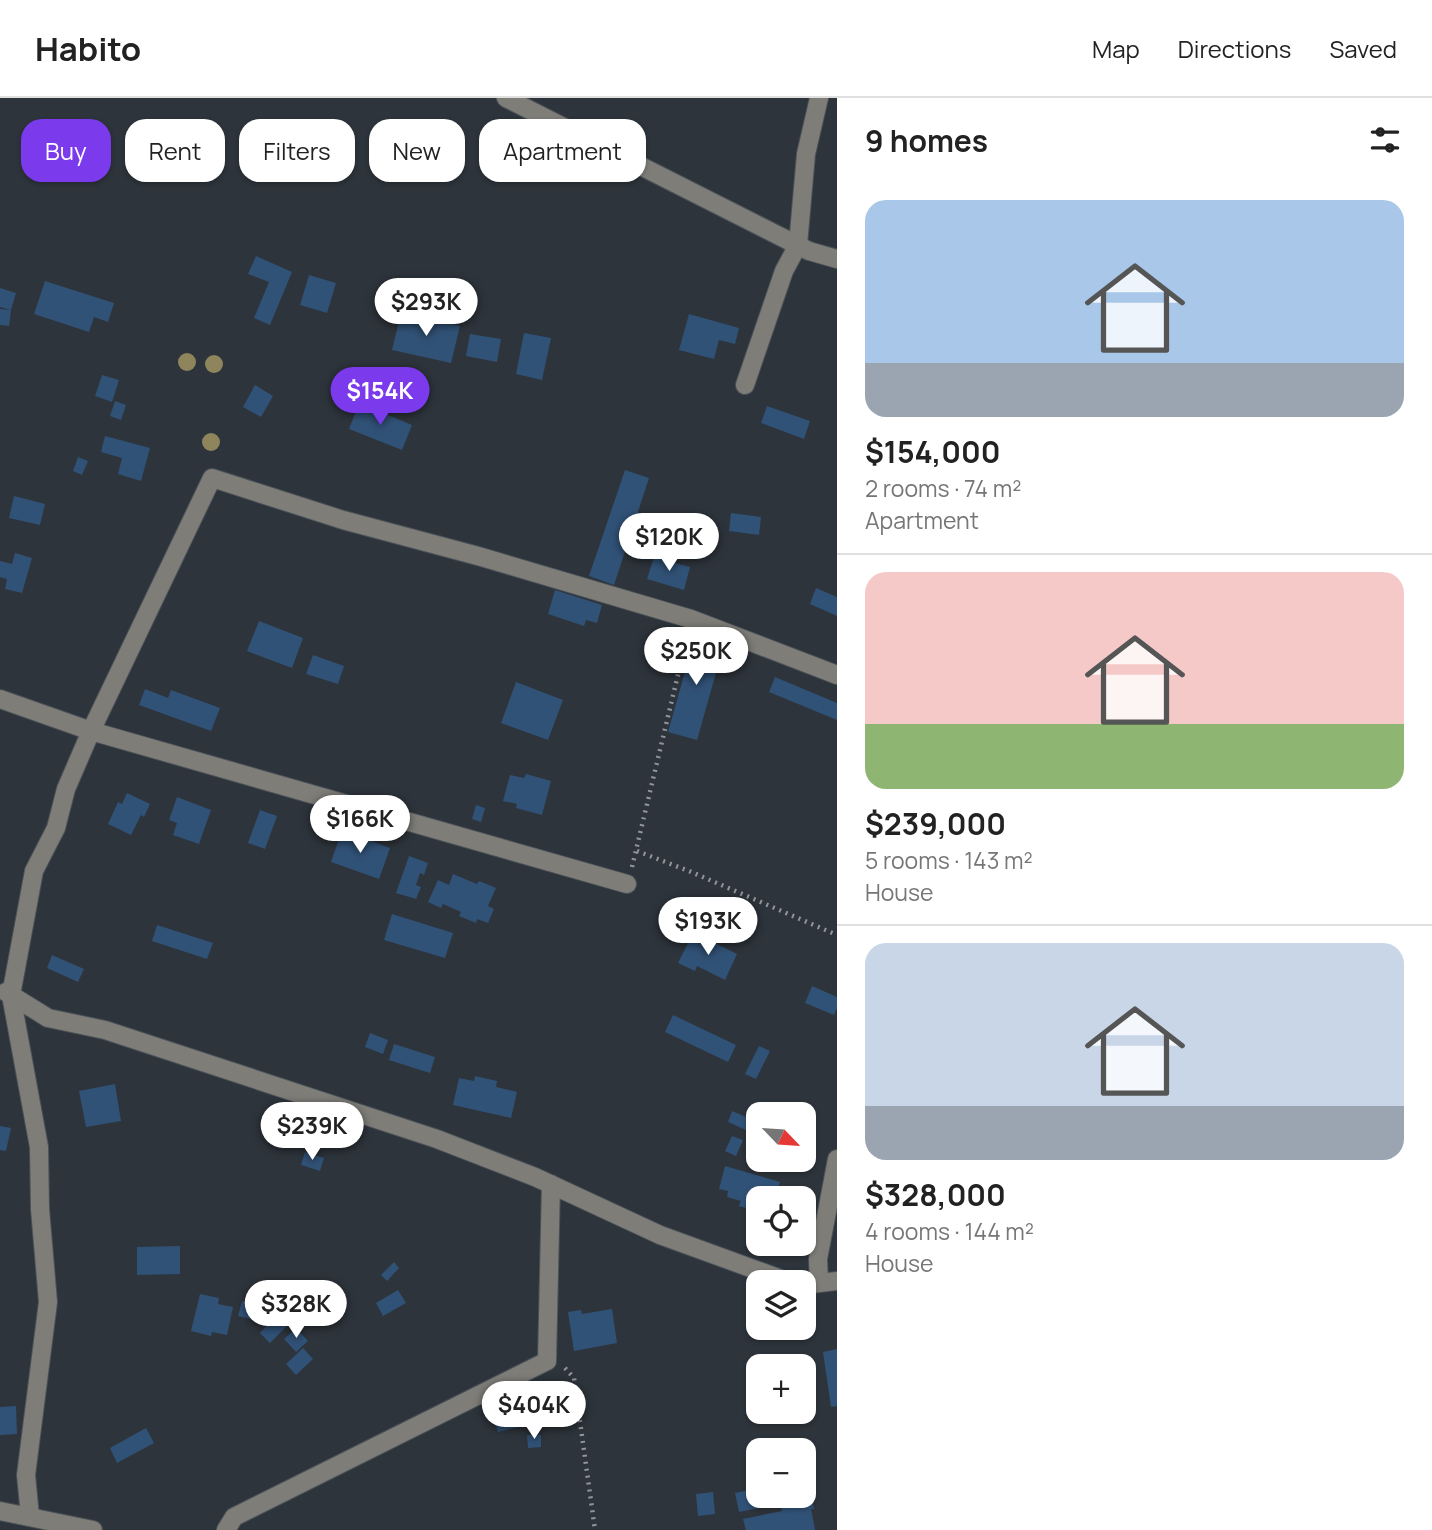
<!DOCTYPE html>
<html lang="en">
<head>
<meta charset="utf-8">
<style>
	body { margin:0; font-family:Manrope,sans-serif; background:#f2f2f2; color:#222; height:100vh; display:flex; flex-direction:column; font-size:26px; white-space:nowrap }
	* { box-sizing:border-box; margin:0 }
	p { font-size:23px; color:#767676 }
	.icon { flex:none; width:38px; height:38px; fill:none; stroke:currentColor; stroke-width:2; stroke-linecap:round; stroke-linejoin:round }
	.map { position:relative; flex:1; overflow:hidden }
	.details { display:flex; flex-direction:column; background:#fff; width:595px }
	.details>* { flex:none }
	.hud { position:absolute; left:21px; top:21px; width:665px; height:63px; display:flex; gap:14px }
	.needle { width:46px; rotate:115deg }
	.fabs { position:absolute; left:746px; top:1004px; display:grid; gap:14px }
	.fabs a { display:grid; place-items:center; width:70px; height:70px; border-radius:14px; background:#fff; box-shadow:0 2px 5px #0004; font-size:35px }
	.price { position:absolute; translate:-50% -60px; padding:0 16px; border-radius:24px; background:#fff; color:#222; font-size:23px; line-height:46px; filter:drop-shadow(0 2px 4px #0008) }
	.price::after { content:''; position:absolute; left:50%; top:42px; width:21px; height:16px; margin-left:-10px; background:inherit; clip-path:polygon(0 0,100% 0,50% 100%) }
	.price.active { background:#7c3aed; color:#fff }
	ul { padding:0; list-style:none }
	li { display:grid; align-content:center; gap:14px; height:371px; padding:0 28px }
	li+li { border-top:2px solid #e0e0e0 }
	li span { display:grid; place-items:center; height:217px; border-radius:21px; color:#555 }
	li>.icon { margin-inline-start:auto }
	span .icon { width:126px; height:126px; fill:#fffc; stroke-width:1 }
	li b { font-size:30px }
	h2 { display:flex; justify-content:space-between; align-items:center; height:84px; padding:0 28px; font-size:30px }
	.chip { padding:0 24px; border-radius:21px; background:#fff; box-shadow:0 2px 5px #0004; font-size:24px; line-height:63px }
	.chip.active { background:#7c3aed; color:#fff }
	header { display:flex; align-items:center; gap:42px; box-sizing:border-box; height:98px; padding:0 35px; background:#fff; border-bottom:2px solid #e0e0e0 }
	header strong { font-size:33px }
	nav { display:flex; gap:38px; margin-inline-start:auto; font-size:24px }
	main { display:flex; flex:1; min-height:0 }
	.map>svg:first-child { display:block }
</style>
</head>
<body>
<header>
<strong>Habito</strong>
<nav><a>Map</a><a>Directions</a><a>Saved</a></nav>
</header>
<main>
<div class="map">
<svg width="837" height="1432" viewBox="0 0 837 1432">
	<rect width="100%" height="100%" fill="#2d343b"/>
	<path fill="#315277" d="M 256,158 L 292,174 L 270,227 L 254,220 L 269,184 L 248,176 Z
		M 309,177 L 336,185 L 327,215 L 300,207 Z
		M 45,183 L 114,205 L 108,224 L 94,219 L 89,234 L 34,216 Z
		M 0,190 L 16,195 L 11,212 L 0,209 Z
		M 0,211 L 11,212 L 9,228 L 0,227 Z
		M 401,215 L 460,228 L 451,265 L 392,252 Z
		M 689,216 L 739,230 L 735,246 L 719,242 L 714,261 L 679,252 Z
		M 524,235 L 551,240 L 542,282 L 516,276 Z
		M 470,236 L 501,241 L 497,264 L 466,258 Z
		M 102,277 L 119,282 L 112,304 L 95,298 Z
		M 255,287 L 273,298 L 261,319 L 243,309 Z
		M 115,303 L 126,307 L 121,322 L 110,318 Z
		M 359,305 L 412,327 L 402,352 L 349,331 Z
		M 767,308 L 810,323 L 804,341 L 761,325 Z
		M 105,338 L 150,350 L 141,383 L 118,376 L 122,360 L 101,354 Z
		M 78,359 L 88,363 L 82,377 L 73,373 Z
		M 625,372 L 649,380 L 614,487 L 589,478 Z
		M 14,398 L 45,406 L 40,427 L 9,420 Z
		M 731,415 L 761,419 L 759,437 L 729,433 Z
		M 15,455 L 32,460 L 22,495 L 5,491 L 7,481 L 0,479 L 0,463 L 12,466 Z
		M 654,459 L 690,469 L 684,492 L 647,481 Z
		M 816,490 L 837,499 L 837,518 L 810,506 Z
		M 555,492 L 602,507 L 597,525 L 586,522 L 584,528 L 548,516 Z
		M 259,523 L 303,540 L 292,570 L 247,553 Z
		M 696,535 L 725,543 L 697,642 L 668,634 Z
		M 313,557 L 344,568 L 338,586 L 306,576 Z
		M 775,579 L 837,605 L 837,622 L 769,594 Z
		M 516,584 L 563,602 L 548,642 L 501,625 Z
		M 145,591 L 168,600 L 171,592 L 220,610 L 211,633 L 139,607 Z
		M 526,676 L 551,683 L 542,717 L 516,710 L 517,706 L 503,703 L 510,677 L 524,680 Z
		M 127,695 L 150,706 L 144,719 L 141,717 L 131,737 L 108,726 L 118,704 L 122,706 Z
		M 177,699 L 211,712 L 199,746 L 173,737 L 177,725 L 169,722 Z
		M 476,707 L 485,710 L 481,724 L 472,721 Z
		M 260,712 L 277,718 L 265,751 L 248,745 Z
		M 342,732 L 390,750 L 379,781 L 331,764 Z
		M 409,758 L 428,765 L 424,777 L 420,775 L 416,787 L 421,789 L 416,801 L 396,795 Z
		M 453,776 L 477,786 L 479,783 L 496,790 L 488,808 L 494,811 L 488,825 L 477,821 L 476,825 L 459,818 L 461,814 L 443,806 L 441,810 L 428,804 L 438,782 L 449,787 Z
		M 392,816 L 453,835 L 445,860 L 384,842 Z
		M 157,827 L 213,845 L 207,861 L 152,843 Z
		M 699,837 L 737,856 L 725,882 L 697,868 L 695,873 L 678,865 L 691,839 L 697,842 Z
		M 52,857 L 84,871 L 78,884 L 47,870 Z
		M 812,888 L 837,899 L 837,910 L 834,917 L 805,905 Z
		M 673,917 L 736,947 L 728,964 L 665,934 Z
		M 370,935 L 388,942 L 383,956 L 365,949 Z
		M 394,946 L 435,959 L 430,975 L 389,962 Z
		M 759,948 L 770,953 L 756,981 L 745,976 Z
		M 475,978 L 497,983 L 496,989 L 517,994 L 511,1020 L 453,1007 L 459,980 L 474,983 Z
		M 115,986 L 121,1023 L 86,1029 L 79,993 Z
		M 758,1012 L 770,1017 L 758,1017 L 758,1055 L 749,1052 L 755,1037 L 748,1034 Z
		M 732,1013 L 751,1021 L 746,1032 L 728,1024 Z
		M 0,1028 L 11,1030 L 6,1053 L 0,1052 Z
		M 732,1038 L 743,1042 L 736,1058 L 725,1053 Z
		M 305,1054 L 324,1060 L 320,1073 L 301,1067 Z
		M 725,1068 L 780,1084 L 775,1101 L 758,1101 L 758,1106 L 755,1105 L 753,1112 L 739,1108 L 741,1103 L 727,1099 L 728,1093 L 719,1091 Z
		M 180,1148 L 180,1176 L 137,1177 L 137,1149 Z
		M 394,1164 L 399,1170 L 387,1183 L 381,1177 Z
		M 398,1192 L 406,1205 L 383,1218 L 376,1205 Z
		M 200,1196 L 219,1200 L 218,1206 L 233,1209 L 227,1237 L 212,1234 L 211,1238 L 191,1233 Z
		M 242,1203 L 271,1210 L 268,1225 L 238,1218 Z
		M 612,1211 L 617,1245 L 574,1253 L 568,1214 L 581,1212 L 582,1216 Z
		M 276,1218 L 287,1228 L 270,1245 L 260,1235 Z
		M 296,1230 L 308,1243 L 296,1254 L 284,1241 Z
		M 303,1250 L 313,1261 L 296,1277 L 286,1266 Z
		M 837,1251 L 837,1308 L 831,1309 L 823,1254 Z
		M 16,1308 L 17,1336 L 0,1337 L 0,1309 Z
		M 520,1310 L 525,1327 L 498,1334 L 493,1317 Z
		M 146,1330 L 154,1345 L 117,1365 L 110,1350 Z
		M 527,1337 L 541,1337 L 541,1349 L 528,1350 Z
		M 754,1391 L 759,1410 L 739,1414 L 735,1395 Z
		M 713,1394 L 715,1416 L 698,1418 L 696,1396 Z
		M 811,1396 L 814,1411 L 811,1411 L 815,1432 L 746,1432 L 743,1421 L 782,1413 L 779,1402 Z"/>
	<g fill="none" stroke-linecap="round" stroke-linejoin="round">
		<defs>
			<path id="minor" d="M 506,0 L 809,153 L 837,161
				M 745,287 L 784,173 L 798,147 L 806,56 L 819,0
				M 0,601 L 91,633 L 627,786
				M 6,894 L 48,920 L 105,932 L 437,1041 L 535,1079 L 660,1137 L 792,1185
				M 819,1185 L 818,1161 L 837,1061
				M 803,1187 L 837,1183
				M 0,1413 L 93,1432
				M 30,1418 L 26,1377 L 48,1204 L 40,1111 L 39,1049 L 11,897 L 34,773 L 56,730 L 66,691 L 91,633 L 212,380 L 343,422 L 478,458 L 691,521 L 837,577
				M 226,1432 L 234,1419 L 547,1263 L 551,1086"/>
		</defs>
		<use href="#minor" stroke="#4b5259" stroke-width="20"/>
		<path stroke="#90959b" stroke-width="4.5" stroke-dasharray="2 5" stroke-linecap="butt" d="M 637,753 L 689,773 L 837,837
			M 632,769 L 687,539
			M 565,1270 L 574,1280 L 595,1432"/>
		<use href="#minor" stroke="#7e7d78" stroke-width="18"/>
	</g>
	<g fill="#8e855c">
		<circle cx="187" cy="264" r="9"/>
		<circle cx="214" cy="266" r="9"/>
		<circle cx="211" cy="344" r="9"/>
	</g>
</svg>
<div class="fabs">
<a><svg class="needle" viewBox="-14 -14 28 28"><path d="M0-13l5 13h-10z" fill="#e53935"/><path d="M0 13l5-13h-10z" fill="#767676"/></svg></a>
<a><svg class="icon" aria-label="locate" viewBox="0 0 24 24"><circle cx="12" cy="12" r="6"/><path d="M12 2v4M12 18v4M2 12h4M18 12h4"/></svg></a>
<a><svg class="icon" aria-label="layers" viewBox="0 0 24 24"><path d="M12 4l9 5-9 5-9-5zM3 14l9 5 9-5"/></svg></a>
<a>+</a>
<a>−</a>
</div>
<b class="price" style="left:426px;top:240px">$293K</b>
<b class="price active" style="left:380px;top:329px">$154K</b>
<b class="price" style="left:669px;top:475px">$120K</b>
<b class="price" style="left:696px;top:589px">$250K</b>
<b class="price" style="left:360px;top:757px">$166K</b>
<b class="price" style="left:708px;top:859px">$193K</b>
<b class="price" style="left:312px;top:1064px">$239K</b>
<b class="price" style="left:296px;top:1242px">$328K</b>
<b class="price" style="left:534px;top:1343px">$404K</b>
<div class="hud">
<a class="chip active">Buy</a>
<a class="chip">Rent</a>
<a class="chip">Filters</a>
<a class="chip">New</a>
<a class="chip">Apartment</a>
</div>
</div>
<section class="details">
<h2>9 homes<svg class="icon" aria-label="filters" viewBox="0 0 24 24"><path d="M4 7h16M4 17h16"/><circle cx="9" cy="7" r="2"/><circle cx="15" cy="17" r="2"/></svg></h2>
<ul>
<li><span style="background:linear-gradient(#a9c7e8 75%,#9aa5b1 0)"><svg class="icon" aria-label="home" viewBox="0 0 24 24"><path d="M3 11l9-7 9 7M6 9v11h12V9"/></svg></span><div><b>$154,000</b><p>2 rooms · 74 m²</p><p>Apartment</p></div></li>
<li><span style="background:linear-gradient(#f6c9c9 70%,#8fb573 0)"><svg class="icon" aria-label="home" viewBox="0 0 24 24"><path d="M3 11l9-7 9 7M6 9v11h12V9"/></svg></span><div><b>$239,000</b><p>5 rooms · 143 m²</p><p>House</p></div></li>
<li><span style="background:linear-gradient(#c9d6e8 75%,#9aa5b1 0)"><svg class="icon" aria-label="home" viewBox="0 0 24 24"><path d="M3 11l9-7 9 7M6 9v11h12V9"/></svg></span><div><b>$328,000</b><p>4 rooms · 144 m²</p><p>House</p></div></li>
</ul>
</section>
</main>
</body>
</html>
